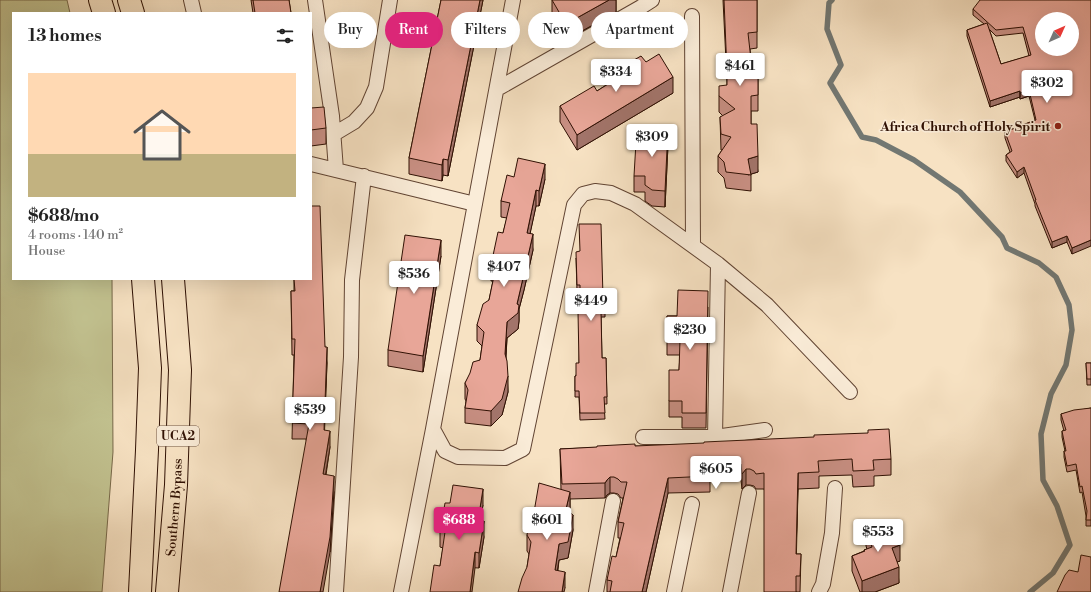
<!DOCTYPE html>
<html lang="en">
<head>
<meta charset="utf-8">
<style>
	body { margin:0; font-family:"Libre Bodoni",serif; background:#f6f6f6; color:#222; height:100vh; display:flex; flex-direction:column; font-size:15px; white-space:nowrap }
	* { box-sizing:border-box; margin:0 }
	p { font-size:13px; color:#767676 }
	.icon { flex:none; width:22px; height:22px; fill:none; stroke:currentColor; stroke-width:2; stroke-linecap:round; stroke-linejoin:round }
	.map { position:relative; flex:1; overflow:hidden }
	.side { position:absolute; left:12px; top:12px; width:300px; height:268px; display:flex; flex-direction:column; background:#fff; border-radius:0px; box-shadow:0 4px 16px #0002 }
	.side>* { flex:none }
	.guide { position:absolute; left:324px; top:12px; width:380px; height:36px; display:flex; gap:8px }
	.needle { width:26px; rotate:45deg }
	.tools { position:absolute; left:1035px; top:12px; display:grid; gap:8px }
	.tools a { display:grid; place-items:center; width:44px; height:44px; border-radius:50%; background:#fff; box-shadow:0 4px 16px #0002; font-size:20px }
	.price { position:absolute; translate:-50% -34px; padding:0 9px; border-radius:4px; background:#fff; color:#222; font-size:13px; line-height:26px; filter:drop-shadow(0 1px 2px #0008) }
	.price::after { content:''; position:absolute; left:50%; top:24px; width:12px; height:9px; margin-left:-6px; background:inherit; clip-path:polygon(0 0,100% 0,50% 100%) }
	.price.selected { background:#db2777; color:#fff }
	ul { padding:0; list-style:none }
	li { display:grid; align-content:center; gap:8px; height:212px; padding:0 16px }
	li+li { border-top:1px solid #e0e0e0 }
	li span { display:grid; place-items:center; height:124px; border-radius:0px; color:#555 }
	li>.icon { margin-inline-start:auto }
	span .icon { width:72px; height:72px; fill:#fffc; stroke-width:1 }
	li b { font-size:17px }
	h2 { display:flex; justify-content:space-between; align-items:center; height:48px; padding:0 16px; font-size:17px }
	.chip { padding:0 14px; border-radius:18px; background:#fff; box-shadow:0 4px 16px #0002; font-size:14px; line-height:36px }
	.chip.selected { background:#db2777; color:#fff }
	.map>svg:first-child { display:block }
</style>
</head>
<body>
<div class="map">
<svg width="1091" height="592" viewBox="0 0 1091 592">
	<rect width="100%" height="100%" fill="#f7e2c3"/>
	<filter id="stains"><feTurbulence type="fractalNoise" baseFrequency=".005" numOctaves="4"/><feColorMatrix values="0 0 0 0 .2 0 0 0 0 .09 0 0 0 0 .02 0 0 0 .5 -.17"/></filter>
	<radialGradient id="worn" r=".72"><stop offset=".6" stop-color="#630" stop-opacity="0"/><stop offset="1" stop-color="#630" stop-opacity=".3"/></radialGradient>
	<path fill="#c2c290" stroke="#78694a" d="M 0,0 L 67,0 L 70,13 L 13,13 L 13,279 L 112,279 L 113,452 L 102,592 L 0,592 Z"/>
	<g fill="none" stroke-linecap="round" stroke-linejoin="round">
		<path stroke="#727772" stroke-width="5.5" d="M 832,0 L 829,3 L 827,29 L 841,65 L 830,83 L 862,137 L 876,140 L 914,160 L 960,192 L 1002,237 L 1007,248 L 1039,263 L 1056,277 L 1069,305 L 1072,330 L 1066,365 L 1051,394 L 1041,434 L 1043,480 L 1057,506 L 1070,545 L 1053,573 L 1030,592"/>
		<defs>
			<path id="minor" d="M 191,0 L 194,13
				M 315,0 L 332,116 L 336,170
				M 513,0 L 433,429 L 445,451 L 458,457 L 505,458 L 523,449 L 574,205 L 583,194 L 595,191 L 611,193 L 635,204 L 718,264 L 767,305 L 850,392
				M 692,16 L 693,246
				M 497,89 L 641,7 L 652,0
				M 334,134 L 354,122 L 367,108 L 376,87 L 390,0
				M 311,164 L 475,204
				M 643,437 L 715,437 L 765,430
				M 715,437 L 718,264
				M 336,592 L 351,357 L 352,280 L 364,176
				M 401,592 L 433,429
				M 596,592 L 613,501
				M 674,592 L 692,504
				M 730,592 L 749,493
				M 819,592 L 823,584 L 832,533 L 835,488"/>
			<g id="trunk">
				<path d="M 100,0 L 104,13"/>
				<path d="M 129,0 L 133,13"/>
				<path d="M 140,592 L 147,450 L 150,368 L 143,279"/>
				<path id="s1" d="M 167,592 L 176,485 L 180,370 L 173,279"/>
			</g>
		</defs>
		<use href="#minor" stroke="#614433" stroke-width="16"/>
		<use href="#trunk" stroke="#2f1003" stroke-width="24"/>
		<use href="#minor" stroke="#faecd8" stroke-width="14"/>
		<use href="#trunk" stroke="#f7e2c3" stroke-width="22"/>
	</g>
	<path fill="#c88f83" stroke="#2f1003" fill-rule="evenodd" d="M 251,0 L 289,0 L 291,13 L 253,13 Z
		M 441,0 L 483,0 L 448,176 L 443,175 L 442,181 L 409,174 L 409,158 Z
		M 552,0 L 616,0 L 616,12 L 566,40 L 552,15 Z
		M 723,0 L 757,0 L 757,48 L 750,49 L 751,60 L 758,61 L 758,111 L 751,111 L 751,124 L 758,172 L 751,174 L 751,191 L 726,188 L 724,178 L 718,172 L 718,156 L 722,150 L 721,150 L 720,117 L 723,116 L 719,112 L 719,96 L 727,85 L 727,82 Z
		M 1091,0 L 1072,254 L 1067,242 L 1052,248 L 1035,206 L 1035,204 L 1024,173 L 1017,178 L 1006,161 L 1006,155 L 1010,152 L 1005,138 L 1005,132 L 1035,120 L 1029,96 L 1020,99 L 1020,97 L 990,107 L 967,36 L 967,30 L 984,24 L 973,15 L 973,9 ZM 989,29 L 996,36 L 1023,33 L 1029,56 L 1001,64 Z
		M 646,62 L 673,93 L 577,150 L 560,122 L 560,106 L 597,91 L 620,76 L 620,68 Z
		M 311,108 L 326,128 L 326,144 L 311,146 Z
		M 668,145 L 665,207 L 652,206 L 645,201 L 645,192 L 634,192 L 634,176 Z
		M 514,177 L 545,179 L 539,206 L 536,206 L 530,233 L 533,250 L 524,290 L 519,309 L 519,321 L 518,329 L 507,338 L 506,357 L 508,392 L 502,415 L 491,426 L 465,423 L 465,408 L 466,401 L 465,399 L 465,383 L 480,360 L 482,346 L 477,341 L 477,325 L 489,300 L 493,281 L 491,281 L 491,265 L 503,233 L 507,218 L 501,217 L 501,201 Z
		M 441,256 L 423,372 L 388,366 L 388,350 Z
		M 576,258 L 603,297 L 605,311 L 605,317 L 601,317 L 602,358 L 606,358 L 607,404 L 604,404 L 605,419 L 580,420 L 579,397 L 575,397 L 575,376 L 576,376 L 579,363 L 580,312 L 580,291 L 577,291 Z
		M 294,279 L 311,279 L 325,347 L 327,363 L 324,430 L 330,447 L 326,475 L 334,492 L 330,552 L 306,439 L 292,439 L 294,355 L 292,355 L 291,291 L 294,291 Z
		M 708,307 L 706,428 L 682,428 L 682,417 L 669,417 L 669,401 L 679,370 L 680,355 L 667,355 L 667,316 L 677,316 Z
		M 1086,363 L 1091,363 L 1091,385 L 1087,385 Z
		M 1091,408 L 1091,526 L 1086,526 L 1086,516 L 1082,492 L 1080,493 L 1076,470 L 1067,472 L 1064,457 L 1064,451 L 1065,451 L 1062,437 L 1062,431 L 1064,431 L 1061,420 L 1061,414 Z
		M 635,446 L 891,459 L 891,475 L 874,476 L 874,486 L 853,487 L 852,475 L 819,476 L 819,488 L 798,489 L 796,554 L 801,554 L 800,592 L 796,592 L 764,489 L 756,489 L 754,486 L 750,485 L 746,485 L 742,489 L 741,480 L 710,481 L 710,492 L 668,493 L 646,592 L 607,592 L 607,580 L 616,557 L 620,538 L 618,538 L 618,522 L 623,498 L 621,498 L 618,494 L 614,493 L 610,493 L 607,495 L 605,498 L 570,499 L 570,508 L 569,512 L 573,530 L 568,558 L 559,560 L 558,570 L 565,588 L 527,567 L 529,554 L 527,551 L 527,535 L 561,490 L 560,449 Z
		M 450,503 L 483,505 L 480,521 L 484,537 L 479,568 L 440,566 L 443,548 L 440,547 L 440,532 Z
		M 866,531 L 900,561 L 897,562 L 899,583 L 875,592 L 860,592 L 852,571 L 852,556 L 864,551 L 864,550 L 867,549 L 866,546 Z"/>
	<path fill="#a2746a" stroke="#2f1003" d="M 480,0 L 483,0 L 448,176 L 448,160 Z
		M 609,0 L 616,0 L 616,12 L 566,40 L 566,24 Z
		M 673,77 L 673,93 L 577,150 L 577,135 Z
		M 1029,90 L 1029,96 L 1020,99 L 1020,93 Z
		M 1020,91 L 1020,97 L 990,107 L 990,101 Z
		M 668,129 L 668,145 L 665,207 L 665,191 Z
		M 758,156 L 758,172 L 748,175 L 748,159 Z
		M 443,159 L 443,175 L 442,181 L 442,165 Z
		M 545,164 L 545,179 L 539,206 L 539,191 Z
		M 1024,167 L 1024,173 L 1017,178 L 1017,172 Z
		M 536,190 L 536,206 L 527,248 L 527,233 Z
		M 533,234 L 533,250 L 524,290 L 519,309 L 519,321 L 518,329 L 507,338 L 505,369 L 505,354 L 507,322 L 517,304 Z
		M 1067,236 L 1067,242 L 1052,248 L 1052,242 Z
		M 441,240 L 441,256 L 423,372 L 423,356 Z
		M 1091,240 L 1091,246 L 1072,254 L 1072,248 Z
		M 327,347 L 327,363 L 324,446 L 324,430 Z
		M 508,376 L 508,392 L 502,415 L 491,426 L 491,411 Z
		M 330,431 L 330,447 L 323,490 L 323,474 Z
		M 746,469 L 746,485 L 742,489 L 742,474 Z
		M 798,473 L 798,489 L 796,570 L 796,554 Z
		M 334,476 L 334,492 L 330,552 L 323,592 L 320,592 Z
		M 610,477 L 610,493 L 607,495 L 605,498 L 605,483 L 607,480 Z
		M 668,478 L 668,493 L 646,592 L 642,592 Z
		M 483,489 L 483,505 L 478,536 L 478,521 Z
		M 570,492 L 570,508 L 566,525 L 566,509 Z
		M 573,515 L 573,530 L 568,558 L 559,560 L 555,585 L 555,570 L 559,544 Z
		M 484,521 L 484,537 L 479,568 L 479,553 Z
		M 900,545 L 900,561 L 892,564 L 892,548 Z
		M 475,552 L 475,568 L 472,592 L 470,592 Z
		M 899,567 L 899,583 L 875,592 L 862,592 L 862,581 Z
		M 565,572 L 565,588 L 564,592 L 562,592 Z"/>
	<path fill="#e8a698" stroke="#2f1003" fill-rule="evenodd" d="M 253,0 L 289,0 L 291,13 L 255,13 Z
		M 441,0 L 480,0 L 448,160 L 443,159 L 442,165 L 409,158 Z
		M 552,0 L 609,0 L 566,24 Z
		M 724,0 L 757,0 L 757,32 L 748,33 L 751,60 L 758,61 L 758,95 L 751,96 L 751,124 L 757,124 L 758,156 L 748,159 L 751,175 L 726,172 L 724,162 L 718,156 L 731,137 L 721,134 L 720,117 L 735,109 L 719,96 L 719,86 L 727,85 L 727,72 Z
		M 980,0 L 1091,0 L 1091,240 L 1072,248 L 1067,236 L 1052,242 L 1035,200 L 1036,200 L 1024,167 L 1017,172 L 1006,155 L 1012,151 L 1005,132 L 1036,120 L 1029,90 L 1020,93 L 1020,91 L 990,101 L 967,30 L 987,23 L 1001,64 L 1031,55 L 1023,27 L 996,30 L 973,9 ZM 1042,19 L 1072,19 L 1072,49 L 1042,49 Z
		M 659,54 L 673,77 L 577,135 L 560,106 L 594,86 L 597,91 L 624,74 L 620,68 L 641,56 L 646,62 Z
		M 324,107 L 326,128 L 311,130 L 311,108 Z
		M 640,128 L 668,129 L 665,191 L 652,190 L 645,185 L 645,176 L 634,176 L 636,142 L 639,143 Z
		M 518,158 L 545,164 L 539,191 L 536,190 L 527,233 L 533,234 L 524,274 L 517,304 L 519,305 L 518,313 L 507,322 L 505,354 L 507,361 L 508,376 L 502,399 L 491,411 L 465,408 L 468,390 L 465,383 L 470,373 L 473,362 L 480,360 L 484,332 L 477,325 L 483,304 L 489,300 L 496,266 L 491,265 L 498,232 L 503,233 L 510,203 L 501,201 L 507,175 L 514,177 Z
		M 311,206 L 320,206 L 325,347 L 327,347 L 324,430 L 330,431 L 323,474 L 334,476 L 330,537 L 320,592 L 279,592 L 309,424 L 292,423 L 295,339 L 292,339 L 291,291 L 295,291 L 294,279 L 311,279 Z
		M 579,224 L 601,224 L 603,297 L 605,297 L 605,311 L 601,311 L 602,358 L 606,358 L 607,397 L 604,397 L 605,413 L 580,413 L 579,391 L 575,391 L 575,376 L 576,376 L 576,363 L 579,363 L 578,312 L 580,312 L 580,285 L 577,285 L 576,252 L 580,251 Z
		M 405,235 L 441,240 L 423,356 L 388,350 Z
		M 678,290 L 708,291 L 706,413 L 682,413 L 682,401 L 669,401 L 669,370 L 679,370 L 680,340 L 667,339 L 667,316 L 677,316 Z
		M 1086,363 L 1091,363 L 1091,379 L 1087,379 Z
		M 1091,408 L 1091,520 L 1086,520 L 1087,511 L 1082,486 L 1080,487 L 1076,464 L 1067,466 L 1064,451 L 1066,451 L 1062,431 L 1066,430 L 1061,414 L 1074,410 Z
		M 889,429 L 891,459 L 873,460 L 874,470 L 853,471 L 852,459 L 818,461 L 819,472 L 798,473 L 796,554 L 801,554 L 800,576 L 796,576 L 796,592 L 764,592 L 764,473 L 756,474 L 754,471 L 750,469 L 746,469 L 742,474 L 741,464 L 709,465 L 710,476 L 668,478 L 642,592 L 610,592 L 612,581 L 607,580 L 612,556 L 616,557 L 624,523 L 618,522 L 627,482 L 621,482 L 618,479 L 614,477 L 610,477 L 607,480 L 605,483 L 562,484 L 560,449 L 597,447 L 597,446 L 635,444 L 635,446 L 704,443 L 704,442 L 814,437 L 814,435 L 868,433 L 868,430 Z
		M 539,483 L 570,492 L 566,509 L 573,515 L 568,542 L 559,544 L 555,570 L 565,572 L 562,592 L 518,592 L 522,578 L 527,567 L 531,542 L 527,535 L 529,522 L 533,518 Z
		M 453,485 L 483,489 L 478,521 L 484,521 L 479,553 L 475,552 L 470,592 L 430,592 L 434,565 L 440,566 L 445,532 L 440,532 L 445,503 L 450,503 Z
		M 891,521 L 900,545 L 892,548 L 899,567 L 862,581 L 852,556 L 865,551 L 864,550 L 872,547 L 866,531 Z
		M 1081,555 L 1091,557 L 1091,592 L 1057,592 L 1065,575 L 1069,570 L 1078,572 Z"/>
	<circle fill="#8f2418" stroke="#faecd8" stroke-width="1.5" cx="1058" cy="126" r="4"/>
	<g text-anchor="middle" stroke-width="3" stroke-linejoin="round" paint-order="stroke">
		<rect fill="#faecd8" stroke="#6c5243" stroke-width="1" x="157" y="426" width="42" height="20" rx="3"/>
		<g font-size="12" font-weight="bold" fill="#2f1003">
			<text x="178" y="440">UCA2</text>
		</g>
		<g font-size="13" font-weight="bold" fill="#2f1003" stroke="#faecd8" text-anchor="end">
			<text x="1050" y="131">Africa Church of Holy Spirit</text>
		</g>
		<g font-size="13" fill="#2f1003" stroke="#faecd8">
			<text dy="5" stroke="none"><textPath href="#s1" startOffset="85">Southern Bypass</textPath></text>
		</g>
	</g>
	<rect width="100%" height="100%" filter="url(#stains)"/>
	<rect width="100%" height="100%" fill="url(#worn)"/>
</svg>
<div class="tools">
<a><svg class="needle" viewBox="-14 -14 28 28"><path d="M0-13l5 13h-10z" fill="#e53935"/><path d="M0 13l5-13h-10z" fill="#767676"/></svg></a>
</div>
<b class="price" style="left:740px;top:87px">$461</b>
<b class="price" style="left:616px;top:93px">$334</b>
<b class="price" style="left:1047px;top:104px">$302</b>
<b class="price" style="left:652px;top:158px">$309</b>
<b class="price" style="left:504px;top:288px">$407</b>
<b class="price" style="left:414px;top:295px">$536</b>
<b class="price" style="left:591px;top:322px">$449</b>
<b class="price" style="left:690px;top:351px">$230</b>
<b class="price" style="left:310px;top:431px">$539</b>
<b class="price" style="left:716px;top:490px">$605</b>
<b class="price selected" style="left:459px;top:541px">$688</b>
<b class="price" style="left:547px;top:541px">$601</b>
<b class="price" style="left:878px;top:553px">$553</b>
<div class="guide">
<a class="chip">Buy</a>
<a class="chip selected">Rent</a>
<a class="chip">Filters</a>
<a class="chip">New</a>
<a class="chip">Apartment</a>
</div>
<section class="side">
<h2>13 homes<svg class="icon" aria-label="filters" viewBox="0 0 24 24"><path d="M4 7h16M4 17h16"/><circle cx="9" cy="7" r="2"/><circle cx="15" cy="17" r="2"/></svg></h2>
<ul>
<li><span style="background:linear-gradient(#ffd9b3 65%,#c2b280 0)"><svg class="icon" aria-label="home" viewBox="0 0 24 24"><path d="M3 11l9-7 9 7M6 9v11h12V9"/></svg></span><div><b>$688/mo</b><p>4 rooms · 140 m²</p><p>House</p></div></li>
</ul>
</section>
</div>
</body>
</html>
